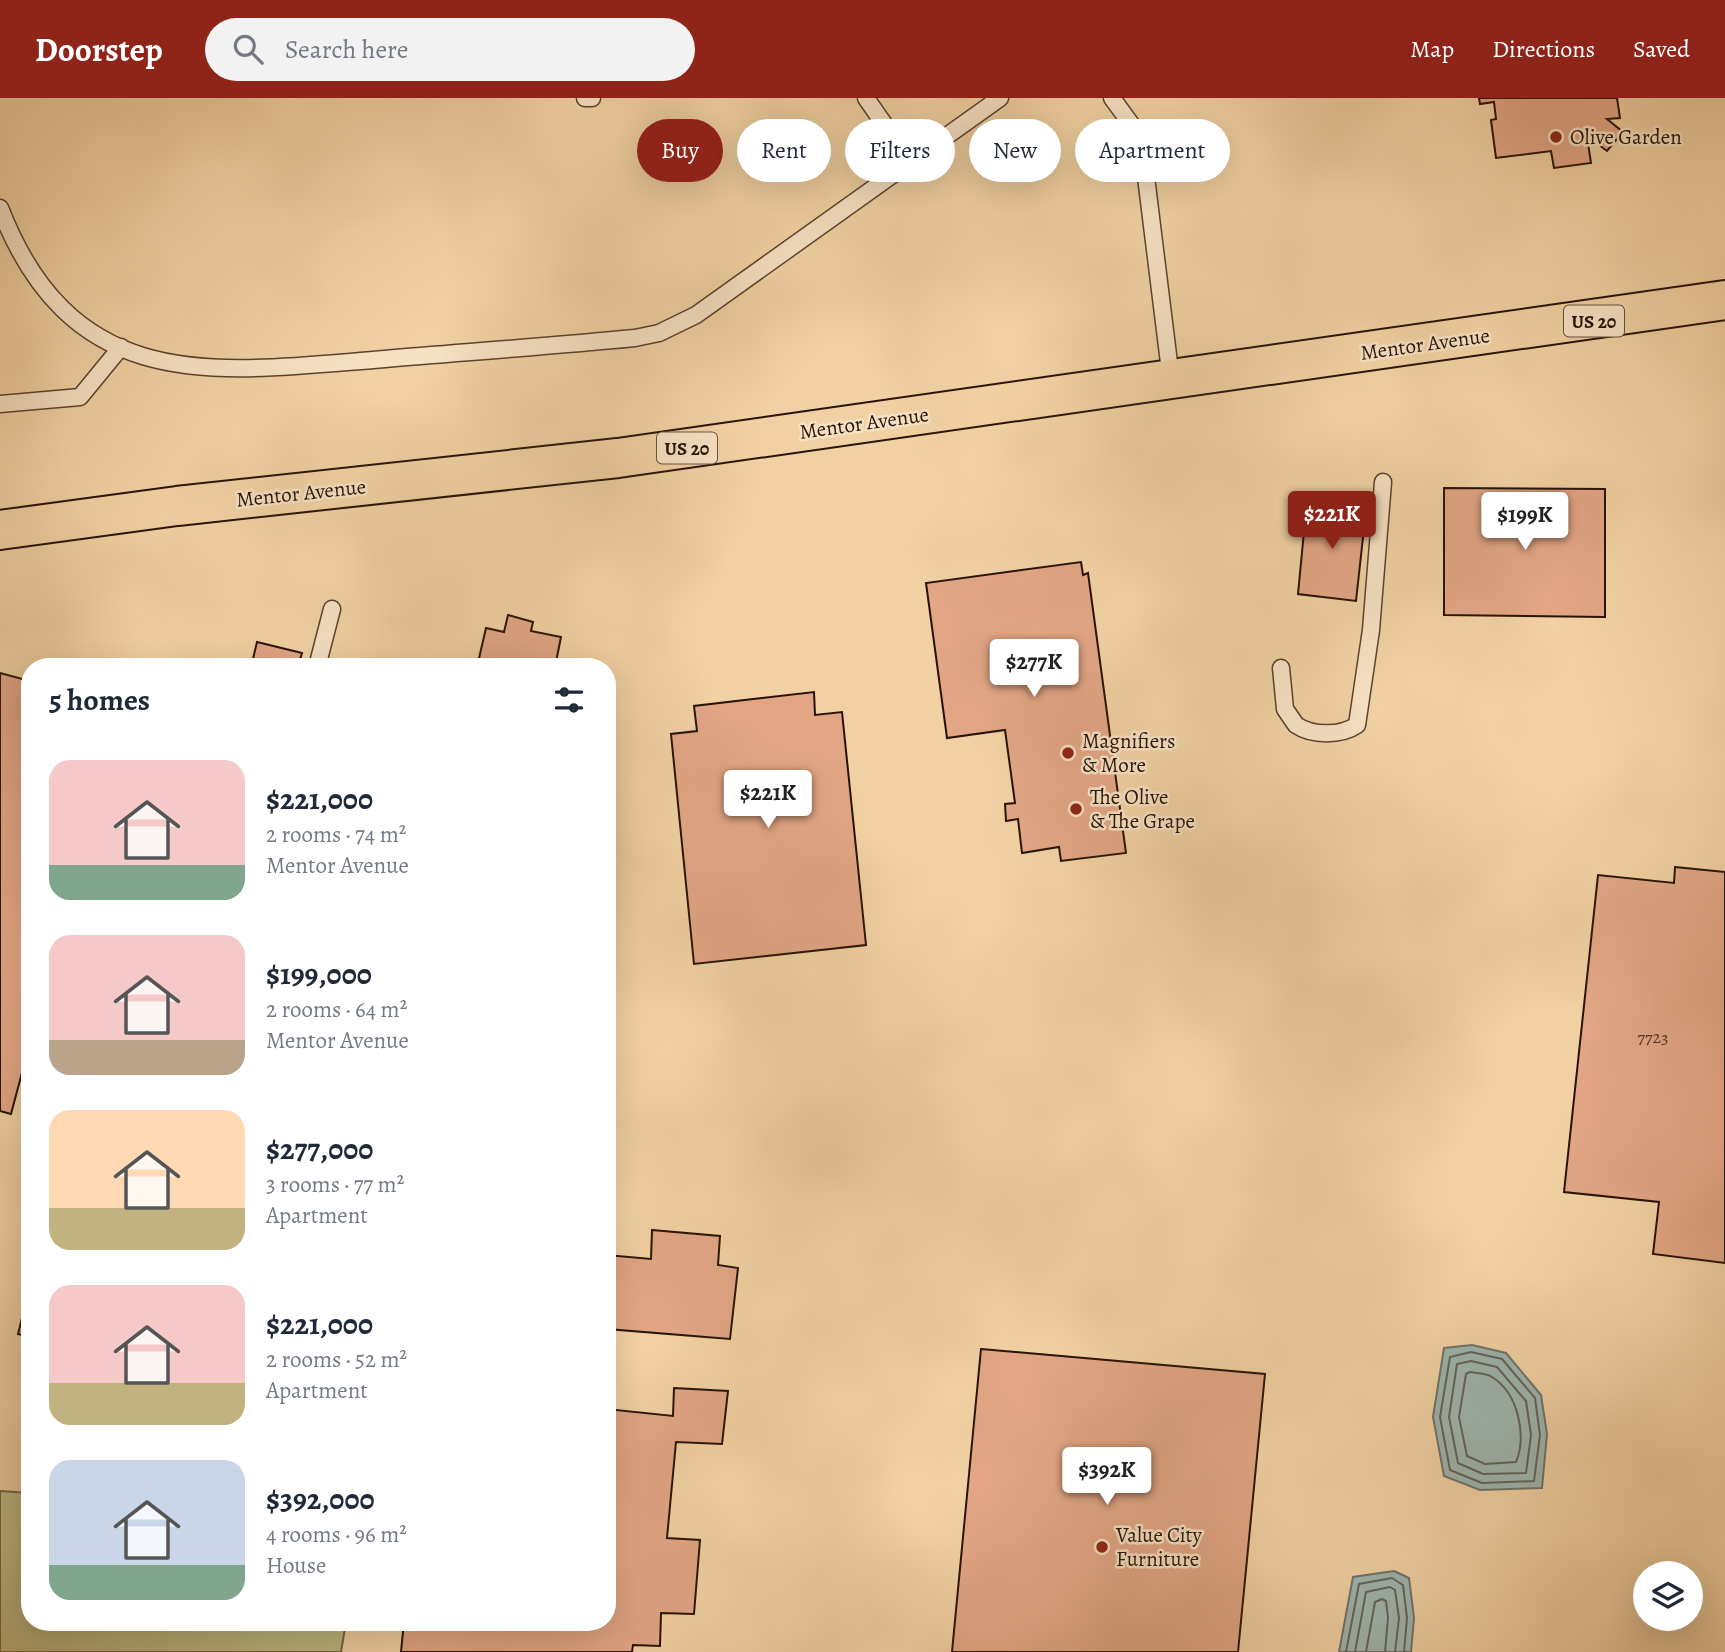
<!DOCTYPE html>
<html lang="en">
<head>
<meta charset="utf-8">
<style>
	body { margin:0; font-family:Alegreya,serif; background:#f2f2f3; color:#1f2937; height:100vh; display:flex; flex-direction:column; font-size:26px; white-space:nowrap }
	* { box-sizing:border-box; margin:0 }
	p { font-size:23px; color:#747a83 }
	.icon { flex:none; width:38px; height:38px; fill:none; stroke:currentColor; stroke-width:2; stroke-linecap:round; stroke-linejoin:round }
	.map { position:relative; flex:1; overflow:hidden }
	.side { position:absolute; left:21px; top:560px; width:595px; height:973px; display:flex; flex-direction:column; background:#fff; border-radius:28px; box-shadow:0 7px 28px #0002 }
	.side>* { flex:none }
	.top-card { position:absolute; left:637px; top:21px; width:665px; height:63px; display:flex; gap:14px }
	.fabs { position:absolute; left:1633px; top:1463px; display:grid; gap:14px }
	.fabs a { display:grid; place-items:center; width:70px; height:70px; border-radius:50%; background:#fff; box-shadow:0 7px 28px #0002; font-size:35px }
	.price { position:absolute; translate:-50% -60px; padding:0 16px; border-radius:7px; background:#fff; color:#222; font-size:23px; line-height:46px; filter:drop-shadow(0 2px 4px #0008) }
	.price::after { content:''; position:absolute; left:50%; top:42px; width:21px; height:16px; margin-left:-10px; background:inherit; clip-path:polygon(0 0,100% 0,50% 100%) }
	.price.on { background:#8f2418; color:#fff }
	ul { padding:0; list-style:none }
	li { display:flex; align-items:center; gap:21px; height:175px; padding:0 28px }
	li span { display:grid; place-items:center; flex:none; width:196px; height:140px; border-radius:21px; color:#555 }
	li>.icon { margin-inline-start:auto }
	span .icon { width:84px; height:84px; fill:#fffc; stroke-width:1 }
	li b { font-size:30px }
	h2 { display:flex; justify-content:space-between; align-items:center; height:84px; padding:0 28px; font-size:30px }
	.tag { padding:0 24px; border-radius:32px; background:#fff; box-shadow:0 7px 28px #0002; font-size:24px; line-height:63px }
	.tag.on { background:#8f2418; color:#fff }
	header { display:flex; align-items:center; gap:42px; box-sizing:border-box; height:98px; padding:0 35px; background:#8f2418; color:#fff }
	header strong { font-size:33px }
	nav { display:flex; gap:38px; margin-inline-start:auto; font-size:24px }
	.search { width:490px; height:63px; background:#f2f2f3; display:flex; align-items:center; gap:18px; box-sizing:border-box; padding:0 24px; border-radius:38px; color:#747a83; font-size:26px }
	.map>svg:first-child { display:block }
</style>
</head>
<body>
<header>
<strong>Doorstep</strong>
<div class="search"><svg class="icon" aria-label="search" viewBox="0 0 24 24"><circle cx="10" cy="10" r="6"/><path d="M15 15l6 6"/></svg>Search here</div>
<nav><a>Map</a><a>Directions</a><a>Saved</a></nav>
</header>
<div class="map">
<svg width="1725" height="1554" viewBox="0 0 1725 1554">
	<rect width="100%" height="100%" fill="#f1d1a3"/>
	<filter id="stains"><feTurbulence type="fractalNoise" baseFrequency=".00286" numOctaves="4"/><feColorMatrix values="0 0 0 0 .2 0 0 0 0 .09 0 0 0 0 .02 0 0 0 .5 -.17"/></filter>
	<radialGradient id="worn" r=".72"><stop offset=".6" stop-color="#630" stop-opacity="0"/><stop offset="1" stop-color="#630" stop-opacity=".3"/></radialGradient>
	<path fill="#bdba83" stroke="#726646" stroke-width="2" d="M 0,1393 L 30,1395 L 30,1524 L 346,1524 L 341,1554 L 0,1554 Z"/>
	<path fill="#9eb5af" stroke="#6f746c" stroke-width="2" d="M 1472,1247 L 1506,1255 L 1541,1297 L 1547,1336 L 1542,1390 L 1480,1392 L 1444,1378 L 1433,1319 L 1444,1250 Z
		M 1394,1473 L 1409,1480 L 1414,1520 L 1411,1554 L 1339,1554 L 1353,1479 Z"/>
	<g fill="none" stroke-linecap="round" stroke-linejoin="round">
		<path stroke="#63645c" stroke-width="2" d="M 1471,1254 L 1502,1261 L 1535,1300 L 1540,1337 L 1534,1383 L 1482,1385 L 1450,1372 L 1440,1319 L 1450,1259 Z
			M 1471,1263 L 1497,1269 L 1526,1303 L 1531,1337 L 1526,1375 L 1483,1376 L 1458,1365 L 1449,1319 L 1457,1266 Z
			M 1470,1274 C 1476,1275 1487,1275 1492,1279 C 1518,1295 1527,1337 1516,1364 L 1485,1366 L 1467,1358 L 1459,1319 L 1466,1276 Z
			M 1346,1554 L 1359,1486 L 1392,1480 L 1403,1487 L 1407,1520 L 1404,1554
			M 1355,1554 L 1366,1494 L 1390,1489 L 1395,1492 L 1399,1520 L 1395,1554
			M 1366,1554 L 1375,1504 L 1382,1501 L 1386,1503 L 1388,1520 L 1385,1554"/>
	</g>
	<path fill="#e2a685" stroke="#281308" stroke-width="2" d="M 1479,0 L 1617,0 L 1620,20 L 1607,21 L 1623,34 L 1607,53 L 1595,44 L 1588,45 L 1591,65 L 1554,70 L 1551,53 L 1496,60 L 1491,22 L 1496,21 L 1494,4 L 1480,6 Z
		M 1444,390 L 1605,391 L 1605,519 L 1444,517 Z
		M 1307,402 L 1366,412 L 1356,503 L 1298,496 Z
		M 1081,464 L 1083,477 L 1088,475 L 1126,755 L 1061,763 L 1059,749 L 1022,755 L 1018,721 L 1006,723 L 1005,706 L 1015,705 L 1005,632 L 947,640 L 926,485 Z
		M 508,517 L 533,524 L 531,533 L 561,539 L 555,569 L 477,569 L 486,530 L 504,534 Z
		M 257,544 L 302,555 L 298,569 L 251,569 Z
		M 0,575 L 30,583 L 30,957 L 26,971 L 23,971 L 11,1016 L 0,1013 Z
		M 814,594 L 815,617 L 842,614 L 866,847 L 694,866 L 671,636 L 697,633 L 694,608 Z
		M 1675,769 L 1725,774 L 1725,1165 L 1653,1156 L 1659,1104 L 1564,1094 L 1598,777 L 1674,785 Z
		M 652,1132 L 720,1138 L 718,1167 L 738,1170 L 730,1241 L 607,1231 L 607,1157 L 651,1161 Z
		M 30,1188 L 30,1239 L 18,1236 Z
		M 981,1251 L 1265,1276 L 1238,1554 L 952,1554 Z
		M 674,1290 L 728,1293 L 722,1346 L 676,1344 L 667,1440 L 700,1442 L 694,1516 L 661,1515 L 660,1548 L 633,1547 L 632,1554 L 401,1554 L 404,1524 L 607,1524 L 607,1311 L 673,1318 Z"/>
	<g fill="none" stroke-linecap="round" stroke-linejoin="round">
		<defs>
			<path id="lane" d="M 585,0 L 592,0
				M 866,0 L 911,65
				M 1112,0 L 1131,26 L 1145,71 L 1171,281
				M 0,110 C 74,301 218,274 385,261 C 468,254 552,248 635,240 L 659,235 L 696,217 L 1000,0
				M 0,306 L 80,299 L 121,249
				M 317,569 L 332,511
				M 1281,570 L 1285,611 L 1296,627 C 1312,638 1341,638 1357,627 L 1371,532 L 1383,384"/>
			<path id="primary" d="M 0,432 L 177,408 L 618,360 L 1725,202"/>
		</defs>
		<use href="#lane" stroke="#5a422f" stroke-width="19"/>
		<use href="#primary" stroke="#281308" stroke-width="42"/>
		<use href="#lane" stroke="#f6e1c3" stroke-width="16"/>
		<use href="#primary" stroke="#f1d1a3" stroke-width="38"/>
	</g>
	<g fill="#8f2418" stroke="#f6e1c3" stroke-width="2.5">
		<circle cx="1556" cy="39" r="7"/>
		<circle cx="1068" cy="655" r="7"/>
		<circle cx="1076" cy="711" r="7"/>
		<circle cx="1102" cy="1449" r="7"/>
	</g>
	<g text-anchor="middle" stroke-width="5" stroke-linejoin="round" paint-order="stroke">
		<g font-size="18" fill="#563827">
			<text x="1653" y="945">7723</text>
		</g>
		<g fill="#f6e1c3" stroke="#665140" stroke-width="2">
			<rect x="1564" y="207.5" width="60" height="31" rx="5"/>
			<rect x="657" y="334.5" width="60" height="31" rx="5"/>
		</g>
		<g font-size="19" font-weight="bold" fill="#281308">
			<text x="1594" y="230">US 20</text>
			<text x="687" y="357">US 20</text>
		</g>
		<g font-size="21" fill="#281308" stroke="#f6e1c3" text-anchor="start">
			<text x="1570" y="46">Olive Garden</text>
			<text x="1082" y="650">Magnifiers<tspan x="1082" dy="24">&amp; More</tspan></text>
			<text x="1090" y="706">The Olive<tspan x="1090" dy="24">&amp; The Grape</tspan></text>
			<text x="1116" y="1444">Value City<tspan x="1116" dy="24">Furniture</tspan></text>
		</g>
		<g font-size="21" fill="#281308" stroke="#f6e1c3">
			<text transform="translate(1425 246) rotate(-8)" y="7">Mentor Avenue</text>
			<text transform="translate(864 325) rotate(-8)" y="7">Mentor Avenue</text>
			<text transform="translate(301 395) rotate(-6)" y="7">Mentor Avenue</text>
		</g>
	</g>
	<rect width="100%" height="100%" filter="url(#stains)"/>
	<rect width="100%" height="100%" fill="url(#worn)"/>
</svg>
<div class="fabs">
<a><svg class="icon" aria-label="layers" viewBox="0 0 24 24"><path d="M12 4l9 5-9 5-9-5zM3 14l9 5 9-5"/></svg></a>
</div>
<b class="price on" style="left:1332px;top:453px">$221K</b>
<b class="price" style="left:1525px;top:454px">$199K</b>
<b class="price" style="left:1034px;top:601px">$277K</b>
<b class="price" style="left:768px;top:732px">$221K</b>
<b class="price" style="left:1107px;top:1409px">$392K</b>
<div class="top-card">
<a class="tag on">Buy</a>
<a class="tag">Rent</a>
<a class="tag">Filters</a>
<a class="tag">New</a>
<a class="tag">Apartment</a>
</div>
<section class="side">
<h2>5 homes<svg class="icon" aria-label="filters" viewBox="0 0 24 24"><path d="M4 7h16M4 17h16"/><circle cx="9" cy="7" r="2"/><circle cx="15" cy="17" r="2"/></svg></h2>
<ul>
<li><span style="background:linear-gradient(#f6c9c9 75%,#7fa58c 0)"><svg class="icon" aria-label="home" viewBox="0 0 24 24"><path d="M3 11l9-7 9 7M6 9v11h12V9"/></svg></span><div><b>$221,000</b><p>2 rooms · 74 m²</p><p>Mentor Avenue</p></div></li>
<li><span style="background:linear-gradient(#f6c9c9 75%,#b9a48a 0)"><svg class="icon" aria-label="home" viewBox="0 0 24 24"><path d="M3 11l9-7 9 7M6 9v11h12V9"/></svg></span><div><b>$199,000</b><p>2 rooms · 64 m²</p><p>Mentor Avenue</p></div></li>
<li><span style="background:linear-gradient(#ffd9b3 70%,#c2b280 0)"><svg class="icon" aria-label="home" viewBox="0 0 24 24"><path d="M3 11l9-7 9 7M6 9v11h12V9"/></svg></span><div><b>$277,000</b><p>3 rooms · 77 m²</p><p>Apartment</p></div></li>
<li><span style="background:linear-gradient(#f6c9c9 70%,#c2b280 0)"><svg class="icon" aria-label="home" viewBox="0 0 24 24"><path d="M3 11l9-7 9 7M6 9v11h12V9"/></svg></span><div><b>$221,000</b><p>2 rooms · 52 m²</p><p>Apartment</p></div></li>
<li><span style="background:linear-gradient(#c9d6e8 75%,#7fa58c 0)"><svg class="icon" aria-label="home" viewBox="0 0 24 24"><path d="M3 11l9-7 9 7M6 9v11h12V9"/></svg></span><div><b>$392,000</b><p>4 rooms · 96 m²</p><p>House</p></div></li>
</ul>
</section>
</div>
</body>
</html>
